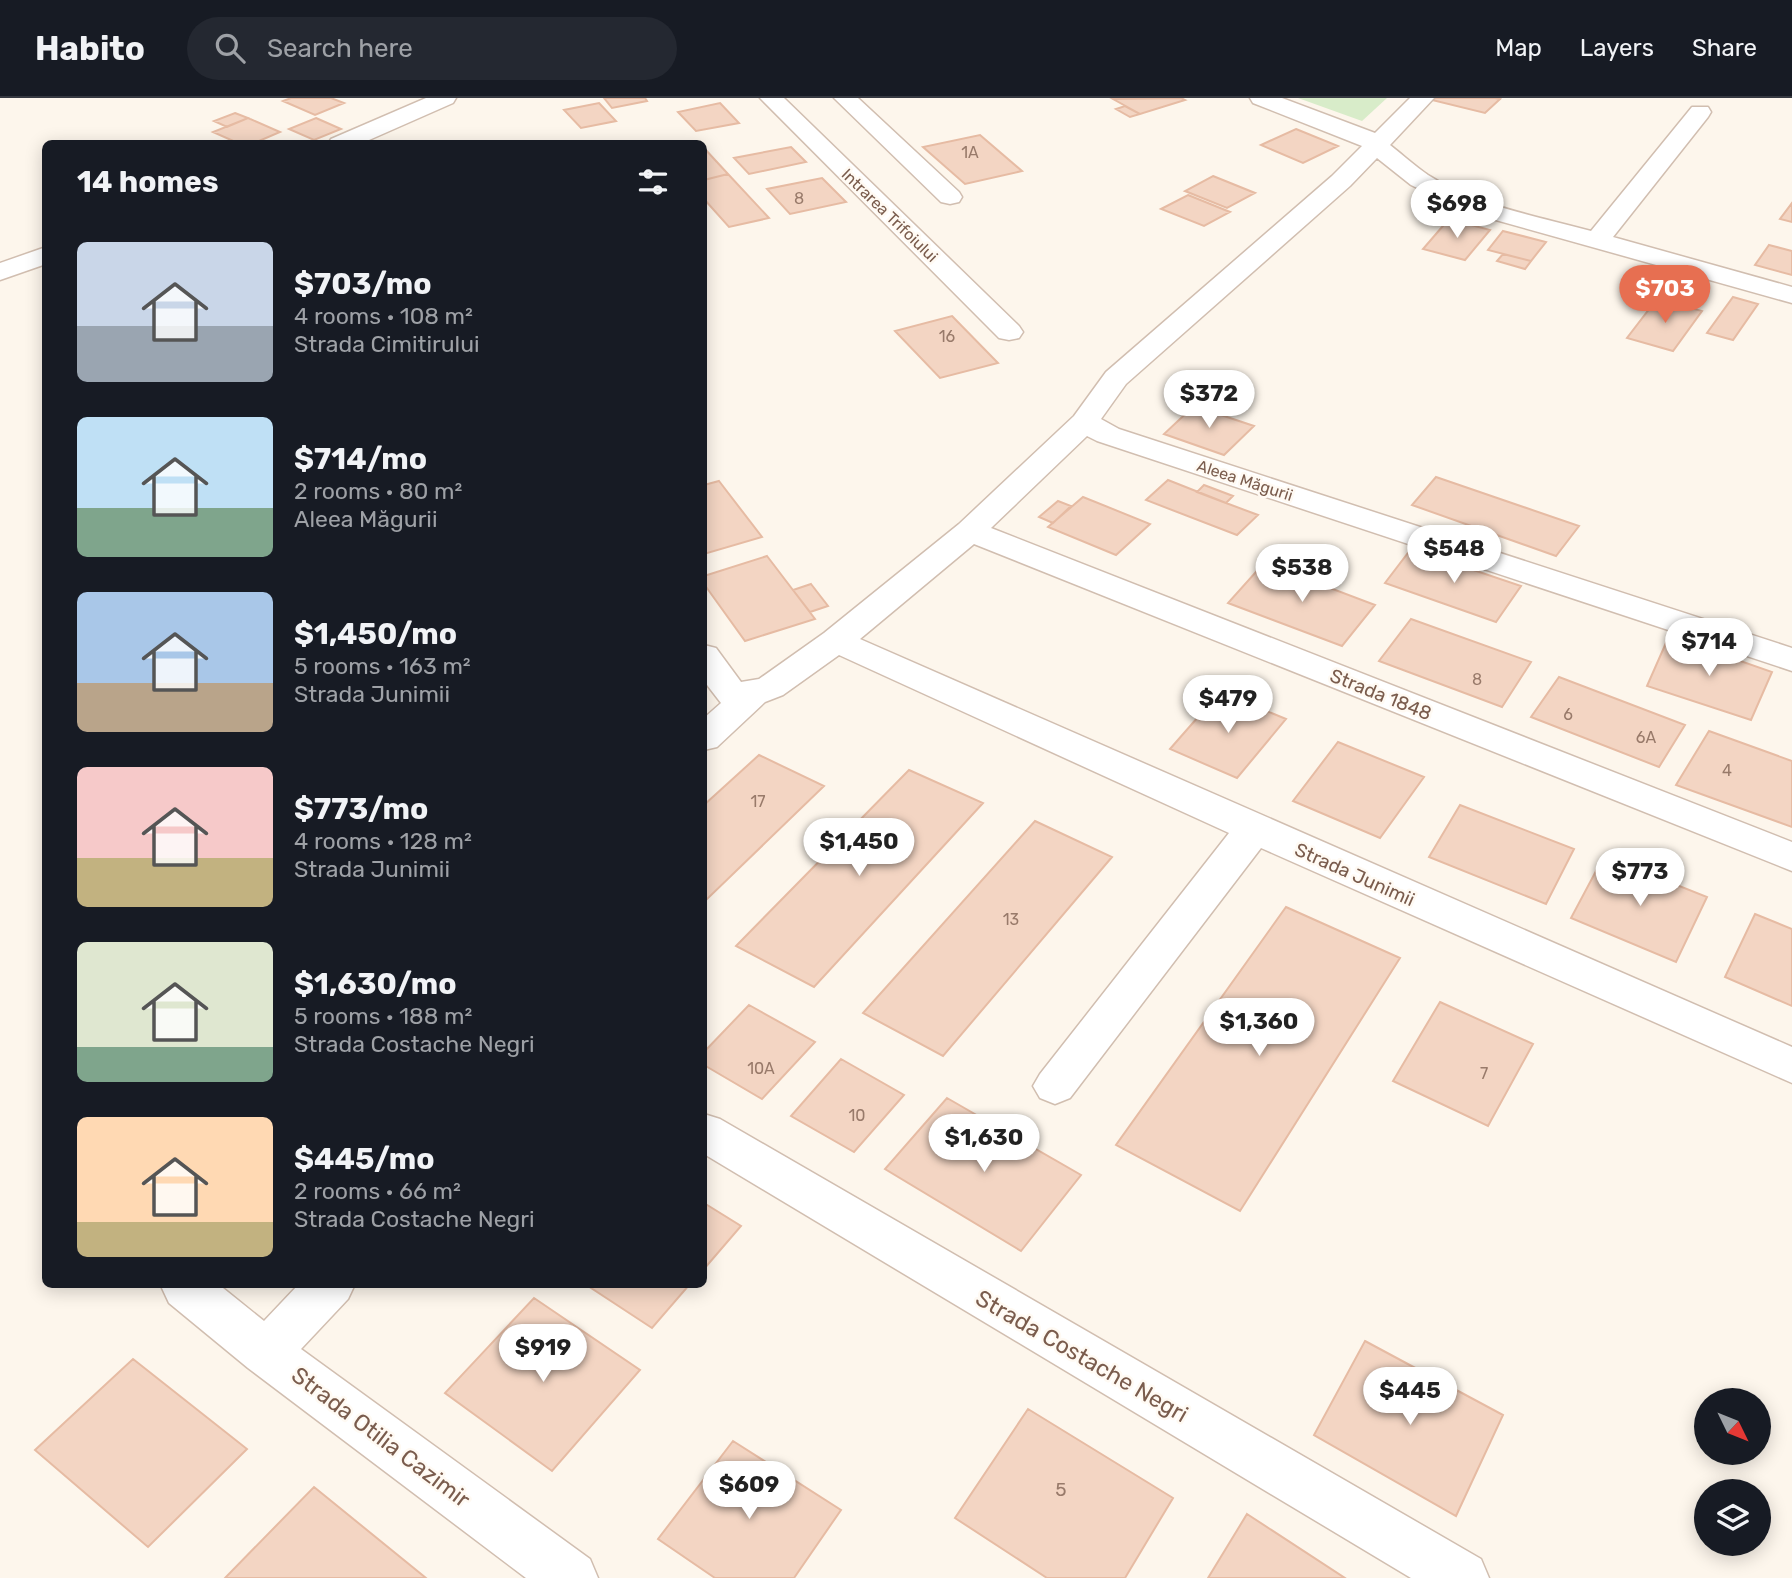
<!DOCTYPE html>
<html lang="en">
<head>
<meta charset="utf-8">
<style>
	body { margin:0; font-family:Rubik,sans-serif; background:#242831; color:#f1f3f6; height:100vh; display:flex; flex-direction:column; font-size:26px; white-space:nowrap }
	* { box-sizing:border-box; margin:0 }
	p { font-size:23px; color:#9ea1a6 }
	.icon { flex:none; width:38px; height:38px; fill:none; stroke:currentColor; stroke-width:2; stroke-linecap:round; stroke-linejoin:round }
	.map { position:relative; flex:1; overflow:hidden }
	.details { position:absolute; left:42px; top:42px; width:665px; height:1148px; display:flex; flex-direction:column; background:#171b24; border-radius:10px; box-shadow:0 4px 18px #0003 }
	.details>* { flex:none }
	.needle { width:46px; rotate:133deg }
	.controls { position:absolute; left:1694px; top:1290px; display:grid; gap:14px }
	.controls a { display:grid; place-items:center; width:77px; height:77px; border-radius:50%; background:#171b24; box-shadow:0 4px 18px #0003; font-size:35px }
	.price { position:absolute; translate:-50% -60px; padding:0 16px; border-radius:24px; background:#fff; color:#222; font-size:23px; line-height:46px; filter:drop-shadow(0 2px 4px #0008) }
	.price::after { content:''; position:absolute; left:50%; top:42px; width:21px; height:16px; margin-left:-10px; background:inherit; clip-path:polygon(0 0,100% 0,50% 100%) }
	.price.current { background:#e76f51; color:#fff }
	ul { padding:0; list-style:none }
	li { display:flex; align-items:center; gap:21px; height:175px; padding:0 35px }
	li span { display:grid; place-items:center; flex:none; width:196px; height:140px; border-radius:10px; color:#555 }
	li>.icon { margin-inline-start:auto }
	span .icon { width:84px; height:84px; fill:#fffc; stroke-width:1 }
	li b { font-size:30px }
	h2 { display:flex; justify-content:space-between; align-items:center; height:84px; padding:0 35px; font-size:30px }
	header { display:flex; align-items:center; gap:42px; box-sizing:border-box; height:98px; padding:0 35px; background:#171b24; border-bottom:2px solid #363941 }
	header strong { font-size:33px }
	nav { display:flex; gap:38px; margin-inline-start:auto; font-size:24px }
	.search { width:490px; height:63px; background:#242831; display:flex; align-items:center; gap:18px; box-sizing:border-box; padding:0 24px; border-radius:38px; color:#9ea1a6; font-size:26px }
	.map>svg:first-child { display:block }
</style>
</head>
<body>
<header>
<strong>Habito</strong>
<div class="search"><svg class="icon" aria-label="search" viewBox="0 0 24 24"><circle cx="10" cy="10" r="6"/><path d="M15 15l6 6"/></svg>Search here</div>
<nav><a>Map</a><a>Layers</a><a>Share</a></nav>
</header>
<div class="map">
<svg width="1792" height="1480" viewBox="0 0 1792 1480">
	<rect width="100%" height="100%" fill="#fdf6ec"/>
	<path fill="#d8ecc9" d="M 1298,0 L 1387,0 L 1362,23 Z"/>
	<path fill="#f3d5c3" stroke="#e6bba3" stroke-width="2" d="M 291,0 L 331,0 L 344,5 L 315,17 L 283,3 Z
		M 604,0 L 645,0 L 647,3 L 612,10 Z
		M 1181,0 L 1185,2 L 1140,16 L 1113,1 Z
		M 1434,0 L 1495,0 L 1500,1 L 1485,15 L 1432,2 Z
		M 599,5 L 616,23 L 581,30 L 564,12 Z
		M 720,5 L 739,25 L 696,33 L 678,14 Z
		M 1125,8 L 1140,16 L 1130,19 L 1116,11 Z
		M 235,15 L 248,20 L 227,29 L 214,23 Z
		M 248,20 L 280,34 L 252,46 L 240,46 L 213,34 Z
		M 316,20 L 341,31 L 314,42 L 289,31 Z
		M 1296,31 L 1338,48 L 1303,65 L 1261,47 Z
		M 980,37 L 1022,73 L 965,86 L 923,49 Z
		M 791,49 L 806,64 L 749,76 L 734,60 Z
		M 704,50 L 728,76 L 704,82 Z
		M 728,76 L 769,120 L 729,129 L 704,101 L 704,82 Z
		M 1213,78 L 1255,95 L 1227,110 L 1185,93 Z
		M 822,80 L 846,104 L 790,116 L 767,91 Z
		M 1188,97 L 1230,114 L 1204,128 L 1161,111 Z
		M 1792,105 L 1792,124 L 1780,121 Z
		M 1449,121 L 1490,132 L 1465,162 L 1423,151 Z
		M 1503,133 L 1546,144 L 1531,163 L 1488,152 Z
		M 1769,147 L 1792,153 L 1792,177 L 1755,167 Z
		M 1503,156 L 1531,163 L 1525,171 L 1497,163 Z
		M 1733,199 L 1758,206 L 1733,242 L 1707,235 Z
		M 1657,201 L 1702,213 L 1673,253 L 1627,240 Z
		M 952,218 L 998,265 L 940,280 L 895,233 Z
		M 1194,308 L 1254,328 L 1224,357 L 1164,336 Z
		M 1436,379 L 1579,428 L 1556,458 L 1412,407 Z
		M 1168,382 L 1226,405 L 1258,417 L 1237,437 L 1146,402 Z
		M 719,383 L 762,439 L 704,456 L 704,387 Z
		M 1204,387 L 1233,398 L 1226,405 L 1197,394 Z
		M 1083,399 L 1150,426 L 1116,457 L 1048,429 Z
		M 1058,403 L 1071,408 L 1053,425 L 1039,419 Z
		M 1411,451 L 1521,488 L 1496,524 L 1385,485 Z
		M 767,458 L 815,521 L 745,543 L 704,486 L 704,478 Z
		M 1264,465 L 1375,507 L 1342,548 L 1228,505 Z
		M 811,486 L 828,508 L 810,514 L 793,492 Z
		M 1411,521 L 1531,564 L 1502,609 L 1379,563 Z
		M 1669,538 L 1772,574 L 1751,622 L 1647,588 Z
		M 1559,579 L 1685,627 L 1659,669 L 1531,619 Z
		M 1220,594 L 1286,621 L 1237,680 L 1170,651 Z
		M 1709,633 L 1792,663 L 1792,729 L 1676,687 Z
		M 1338,644 L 1424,679 L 1380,740 L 1293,703 Z
		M 759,657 L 824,688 L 704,804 L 704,707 Z
		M 909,672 L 983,705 L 814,889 L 736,848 Z
		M 1460,707 L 1574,751 L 1546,806 L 1429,759 Z
		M 1035,723 L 1112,759 L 943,958 L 863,915 Z
		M 1604,758 L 1707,799 L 1676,864 L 1571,820 Z
		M 1286,809 L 1400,860 L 1240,1113 L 1116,1047 Z
		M 1755,816 L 1792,831 L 1792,908 L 1725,879 Z
		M 1440,904 L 1533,946 L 1488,1028 L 1393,983 Z
		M 749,907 L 815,944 L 762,1001 L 704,967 L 704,954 Z
		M 841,961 L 904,997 L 854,1054 L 791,1018 Z
		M 947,1000 L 1081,1077 L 1021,1153 L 885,1071 Z
		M 704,1105 L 741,1128 L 704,1171 Z
		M 585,1186 L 690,1186 L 652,1230 Z
		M 534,1200 L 640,1272 L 552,1373 L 445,1295 Z
		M 1365,1243 L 1503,1317 L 1456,1418 L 1314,1337 Z
		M 133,1261 L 247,1351 L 148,1449 L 35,1352 Z
		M 1028,1311 L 1173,1400 L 1125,1480 L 1047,1480 L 955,1420 Z
		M 733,1343 L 841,1412 L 794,1480 L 715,1480 L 658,1441 Z
		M 314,1389 L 426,1480 L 225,1480 Z
		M 1247,1416 L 1345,1480 L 1208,1480 Z"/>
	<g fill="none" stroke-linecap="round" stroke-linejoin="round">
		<defs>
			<path id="street" d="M 426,0 L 456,0 L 453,5 L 360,46 L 328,46 L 331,41 Z
				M 760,0 L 784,0 L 1019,228 L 1023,234 L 1019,240 L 1009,242 L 999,240 Z
				M 834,0 L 858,0 L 959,94 L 962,99 L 959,104 L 950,106 L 941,104 Z
				M 1250,0 L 1282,0 L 1375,35 L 1410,0 L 1434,0 L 1390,47 C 1403,57 1415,68 1428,77 C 1476,108 1537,118 1591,133 L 1692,9 L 1708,9 L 1711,14 L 1708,19 L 1613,139 L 1792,189 L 1792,205 L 1467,114 L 1411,87 L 1377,60 L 1350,88 L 1126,286 L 1101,321 L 1119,331 L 1792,550 L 1792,573 L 1097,343 L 1087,338 L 991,430 L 1792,744 L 1792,773 L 974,446 L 860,541 L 1792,949 L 1792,985 L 1261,750 L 1070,1000 L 1055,1006 L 1040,1000 L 1033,988 L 1040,976 L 1229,735 L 839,557 L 783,597 L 765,604 L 717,649 L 704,652 L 704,620 L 721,605 L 704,583 L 704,547 L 716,550 L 741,584 L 759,581 L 824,535 L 959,426 L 1074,318 L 1106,274 L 1332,78 L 1362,48 L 1253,5 Z
				M 46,149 L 46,166 L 0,182 L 0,165 Z
				M 704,1016 L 720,1021 L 1481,1461 L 1489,1480 L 1411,1480 L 704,1056 Z
				M 164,1186 L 218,1186 L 264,1223 L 299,1186 L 355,1186 L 348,1201 L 301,1251 L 590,1461 L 598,1480 L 526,1480 L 248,1270 L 169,1205 L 162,1190 Z"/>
		</defs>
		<use href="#street" stroke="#d1beb0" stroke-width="3"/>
		<use href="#street" fill="#fff" fill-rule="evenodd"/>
	</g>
	<g text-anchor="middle" stroke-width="5" stroke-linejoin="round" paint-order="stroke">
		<g font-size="16" fill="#987a6a">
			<text x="970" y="60">1A</text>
			<text x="799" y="106">8</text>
			<text x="947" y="244">16</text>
			<text x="1477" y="587">8</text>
			<text x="1568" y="622">6</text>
			<text x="1646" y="645">6A</text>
			<text x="1727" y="678">4</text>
			<text x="758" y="709">17</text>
			<text x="1011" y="827">13</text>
			<text x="761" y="976">10A</text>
			<text x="1484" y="981">7</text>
			<text x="857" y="1023">10</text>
		</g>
		<g font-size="16" fill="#7a5c4d" stroke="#fffaf3">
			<text transform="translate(890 117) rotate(44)" y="6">Intrarea Trifoiului</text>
			<text transform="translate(1245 382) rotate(18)" y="6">Aleea Măgurii</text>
		</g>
		<g font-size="19" fill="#7a5c4d" stroke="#fffaf3">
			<text transform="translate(1381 596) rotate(22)" y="7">Strada 1848</text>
			<text transform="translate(1355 776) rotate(24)" y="7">Strada Junimii</text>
		</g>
		<g font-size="19" fill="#987a6a">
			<text x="1061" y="1398">5</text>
		</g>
		<g font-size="23" fill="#7a5c4d" stroke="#fffaf3">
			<text transform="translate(1082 1258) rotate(30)" y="8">Strada Costache Negri</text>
			<text transform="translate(381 1339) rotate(37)" y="8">Strada Otilia Cazimir</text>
		</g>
	</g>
</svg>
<div class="controls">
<a><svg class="needle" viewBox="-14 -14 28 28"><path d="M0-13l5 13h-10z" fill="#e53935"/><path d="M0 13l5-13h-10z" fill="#9ea1a6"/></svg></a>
<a><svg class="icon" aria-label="layers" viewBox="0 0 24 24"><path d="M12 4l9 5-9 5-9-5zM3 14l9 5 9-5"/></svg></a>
</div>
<b class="price" style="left:1457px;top:142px">$698</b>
<b class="price current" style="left:1665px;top:227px">$703</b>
<b class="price" style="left:1209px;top:332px">$372</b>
<b class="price" style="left:1454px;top:487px">$548</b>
<b class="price" style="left:1302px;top:506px">$538</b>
<b class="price" style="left:1709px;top:580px">$714</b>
<b class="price" style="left:1228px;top:637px">$479</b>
<b class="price" style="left:859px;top:780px">$1,450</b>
<b class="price" style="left:1640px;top:810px">$773</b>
<b class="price" style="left:1259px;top:960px">$1,360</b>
<b class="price" style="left:984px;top:1076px">$1,630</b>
<b class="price" style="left:543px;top:1286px">$919</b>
<b class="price" style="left:1410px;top:1329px">$445</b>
<b class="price" style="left:749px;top:1423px">$609</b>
<section class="details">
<h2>14 homes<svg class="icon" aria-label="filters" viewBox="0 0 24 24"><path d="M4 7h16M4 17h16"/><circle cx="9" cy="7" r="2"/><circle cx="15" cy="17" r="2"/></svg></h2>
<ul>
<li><span style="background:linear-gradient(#c9d6e8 60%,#9aa5b1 0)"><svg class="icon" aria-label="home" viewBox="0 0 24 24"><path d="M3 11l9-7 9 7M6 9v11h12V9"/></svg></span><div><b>$703/mo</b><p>4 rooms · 108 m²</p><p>Strada Cimitirului</p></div></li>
<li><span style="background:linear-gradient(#bfe0f5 65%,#7fa58c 0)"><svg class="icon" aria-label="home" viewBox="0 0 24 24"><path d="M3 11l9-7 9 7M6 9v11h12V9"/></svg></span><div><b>$714/mo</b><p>2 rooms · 80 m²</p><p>Aleea Măgurii</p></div></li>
<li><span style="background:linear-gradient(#a9c7e8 65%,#b9a48a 0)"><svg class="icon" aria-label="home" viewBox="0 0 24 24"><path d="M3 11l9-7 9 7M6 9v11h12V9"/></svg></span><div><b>$1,450/mo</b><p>5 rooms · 163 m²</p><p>Strada Junimii</p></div></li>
<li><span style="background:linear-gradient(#f6c9c9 65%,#c2b280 0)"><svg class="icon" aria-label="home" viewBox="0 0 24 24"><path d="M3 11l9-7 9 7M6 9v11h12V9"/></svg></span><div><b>$773/mo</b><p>4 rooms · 128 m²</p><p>Strada Junimii</p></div></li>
<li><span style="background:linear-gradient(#dfe7d0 75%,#7fa58c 0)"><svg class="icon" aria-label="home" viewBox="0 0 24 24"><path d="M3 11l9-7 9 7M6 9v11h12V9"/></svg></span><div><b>$1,630/mo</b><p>5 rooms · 188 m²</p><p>Strada Costache Negri</p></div></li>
<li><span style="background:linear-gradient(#ffd9b3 75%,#c2b280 0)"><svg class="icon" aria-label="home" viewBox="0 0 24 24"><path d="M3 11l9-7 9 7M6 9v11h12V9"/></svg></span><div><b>$445/mo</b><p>2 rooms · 66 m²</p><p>Strada Costache Negri</p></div></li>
</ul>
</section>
</div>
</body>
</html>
